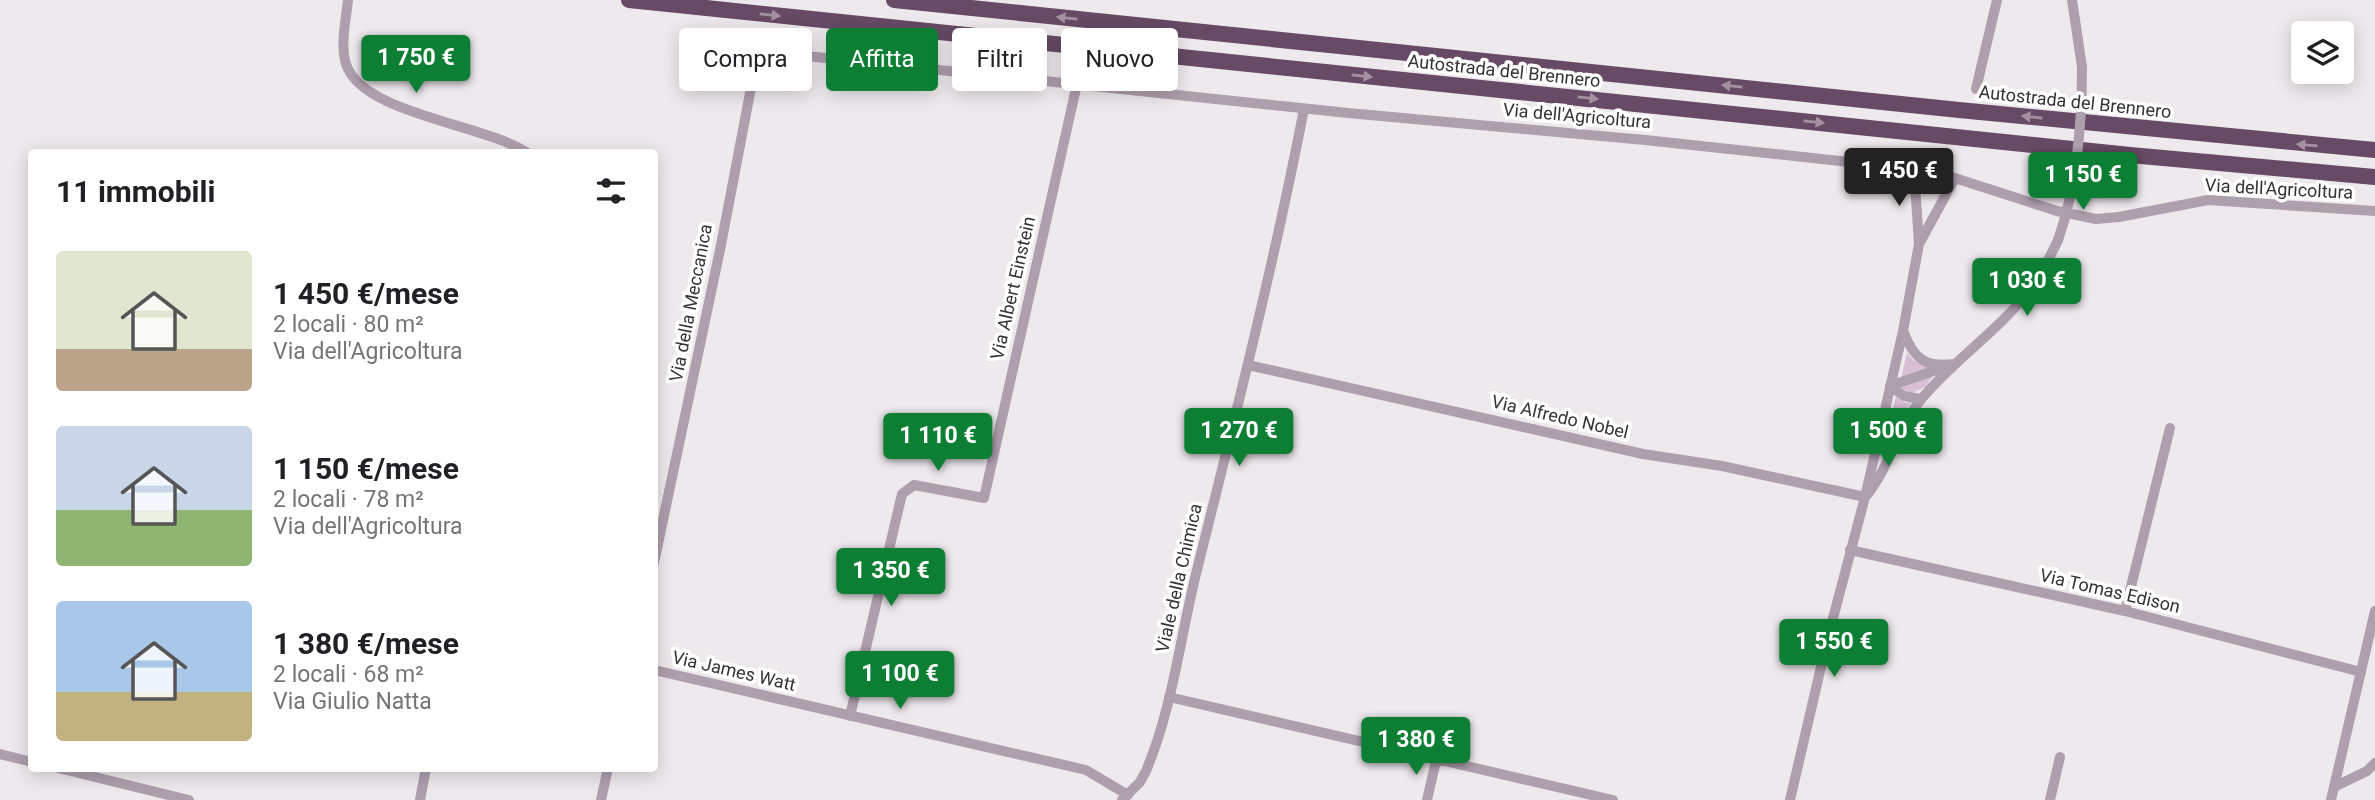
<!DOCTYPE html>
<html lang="it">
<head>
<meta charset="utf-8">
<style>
	body { margin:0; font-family:Roboto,sans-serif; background:#f2f2f2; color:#202124; height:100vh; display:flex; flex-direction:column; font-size:26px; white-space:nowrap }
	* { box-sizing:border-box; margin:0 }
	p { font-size:23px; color:#757577 }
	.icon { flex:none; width:38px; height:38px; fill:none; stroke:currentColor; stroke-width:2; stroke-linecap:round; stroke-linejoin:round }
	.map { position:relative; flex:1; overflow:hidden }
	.sheet { position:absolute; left:28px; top:149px; width:630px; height:623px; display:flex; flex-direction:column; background:#fff; border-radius:7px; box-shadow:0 4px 18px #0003 }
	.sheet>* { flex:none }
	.hud { position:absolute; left:679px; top:28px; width:665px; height:63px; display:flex; gap:14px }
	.tools { position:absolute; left:2291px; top:21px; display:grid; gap:14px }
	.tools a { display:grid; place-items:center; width:63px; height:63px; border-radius:7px; background:#fff; box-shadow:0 4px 18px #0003; font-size:35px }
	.price { position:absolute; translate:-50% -60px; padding:0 16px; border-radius:7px; background:#0c7f35; color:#fff; font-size:23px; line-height:46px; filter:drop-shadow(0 2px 4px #0008) }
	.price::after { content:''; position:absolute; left:50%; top:42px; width:21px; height:16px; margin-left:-10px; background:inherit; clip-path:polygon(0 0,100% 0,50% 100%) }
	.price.selected { background:#222; color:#fff }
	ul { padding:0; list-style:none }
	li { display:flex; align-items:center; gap:21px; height:175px; padding:0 28px }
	li span { display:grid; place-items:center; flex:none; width:196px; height:140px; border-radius:7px; color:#555 }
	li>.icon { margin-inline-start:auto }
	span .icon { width:84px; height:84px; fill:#fffc; stroke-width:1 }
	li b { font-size:30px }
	h2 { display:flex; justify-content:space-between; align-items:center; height:84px; padding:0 28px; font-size:30px }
	.tag { padding:0 24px; border-radius:7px; background:#fff; box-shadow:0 4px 18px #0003; font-size:24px; line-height:63px }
	.tag.selected { background:#0c7f35; color:#fff }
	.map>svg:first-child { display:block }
</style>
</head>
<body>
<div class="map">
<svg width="2375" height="800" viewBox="0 0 2375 800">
	<rect width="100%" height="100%" fill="#eee9ed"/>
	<path fill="#d8bfd6" d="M 1907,353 L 1913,360 L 1928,368 L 1901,378 Z
		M 1933,376 L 1925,387 L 1912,393 L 1900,388 Z
		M 1896,397 L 1906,403 L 1911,402 L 1895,431 L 1888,428 Z"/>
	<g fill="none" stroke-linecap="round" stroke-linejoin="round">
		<path stroke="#ae9fad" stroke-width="10" d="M 348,0 C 346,20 340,45 346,64 C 362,114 483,124 526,152
			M 2072,0 L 2082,67
			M 1976,89 L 1997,0
			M 1914,169 L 1919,244
			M 1904,333 C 1914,359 1926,368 1954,364
			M 1248,365 L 1643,454 L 1722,466 L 1865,497
			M 1890,386 L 1945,367
			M 1890,386 L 1904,396 L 1921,399
			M 1867,495 C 1891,465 1898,426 1923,397 C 1955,359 1998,331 2029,291 C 2041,276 2050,257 2058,240
			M 1850,550 L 2125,611 L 2361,672
			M 654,563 L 721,245 L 754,72 L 762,58 L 778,53 L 1348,113 L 1645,140 L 1914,169 L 1939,173 L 2057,211 L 2096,219 L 2119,217 L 2208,200 L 2375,211
			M 2125,611 L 2170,428
			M 654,670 L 1086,770 L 1128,795
			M 1169,697 L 1613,800
			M 850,716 L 902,494 L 914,485 L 984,498 L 1077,84
			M 0,754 L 32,762
			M 58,768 L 189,800
			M 2334,787 L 2367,771 L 2375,763
			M 420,800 L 426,768
			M 601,800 L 608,768
			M 1122,800 L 1140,782 L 1146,771 C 1173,707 1180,637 1197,570 C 1235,417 1274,264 1304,109
			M 1427,800 L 1436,761
			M 1790,800 L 1827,641 L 1865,497 L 1903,331 L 1919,244 L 1955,178
			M 2050,800 L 2060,757
			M 2331,800 L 2375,611"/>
		<path stroke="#674a65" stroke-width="16" d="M 629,0 L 2130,155 L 2375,177
			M 894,0 L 1959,110 L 2375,150"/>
		<path stroke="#ae9fad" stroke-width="10" d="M 2058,240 C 2077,186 2082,124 2082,67"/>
	</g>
	<defs><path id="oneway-solid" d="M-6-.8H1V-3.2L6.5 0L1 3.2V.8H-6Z" transform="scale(1.75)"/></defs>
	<g fill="#a492a3">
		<use href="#oneway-solid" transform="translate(770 15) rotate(6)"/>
		<use href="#oneway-solid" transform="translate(1067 18) rotate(-174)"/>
		<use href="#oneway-solid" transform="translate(1362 76) rotate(6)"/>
		<use href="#oneway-solid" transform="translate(1732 86) rotate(-174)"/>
		<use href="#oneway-solid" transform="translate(1588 98) rotate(6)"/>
		<use href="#oneway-solid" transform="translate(2032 117) rotate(-174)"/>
		<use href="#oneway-solid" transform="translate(1814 122) rotate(6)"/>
		<use href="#oneway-solid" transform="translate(2307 145) rotate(-175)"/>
	</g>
	<g text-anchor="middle" stroke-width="7" stroke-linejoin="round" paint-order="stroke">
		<g font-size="18" fill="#353335" stroke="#fff">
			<text transform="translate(1504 71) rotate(6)" y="6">Autostrada del Brennero</text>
			<text transform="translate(2075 102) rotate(6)" y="6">Autostrada del Brennero</text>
			<text transform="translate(1577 116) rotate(5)" y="6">Via dell'Agricoltura</text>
			<text transform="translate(2279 189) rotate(3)" y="6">Via dell'Agricoltura</text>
			<text transform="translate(1013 288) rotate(-77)" y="6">Via Albert Einstein</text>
			<text transform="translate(691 303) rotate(-79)" y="6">Via della Meccanica</text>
			<text transform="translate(1560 417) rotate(13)" y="6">Via Alfredo Nobel</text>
			<text transform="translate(1179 578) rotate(-77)" y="6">Viale della Chimica</text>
			<text transform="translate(2110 591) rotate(13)" y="6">Via Tomas Edison</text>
			<text transform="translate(734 671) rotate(13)" y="6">Via James Watt</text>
		</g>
	</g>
</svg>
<div class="tools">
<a><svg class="icon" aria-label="layers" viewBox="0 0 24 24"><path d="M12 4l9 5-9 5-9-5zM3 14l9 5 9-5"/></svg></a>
</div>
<b class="price" style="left:416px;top:95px">1 750 €</b>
<b class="price selected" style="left:1899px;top:208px">1 450 €</b>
<b class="price" style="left:2083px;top:212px">1 150 €</b>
<b class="price" style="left:2027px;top:318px">1 030 €</b>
<b class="price" style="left:1239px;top:468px">1 270 €</b>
<b class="price" style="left:1888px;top:468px">1 500 €</b>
<b class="price" style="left:938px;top:473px">1 110 €</b>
<b class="price" style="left:891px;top:608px">1 350 €</b>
<b class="price" style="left:1834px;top:679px">1 550 €</b>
<b class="price" style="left:900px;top:711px">1 100 €</b>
<b class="price" style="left:1416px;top:777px">1 380 €</b>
<div class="hud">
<a class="tag">Compra</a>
<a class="tag selected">Affitta</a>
<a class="tag">Filtri</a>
<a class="tag">Nuovo</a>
</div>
<section class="sheet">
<h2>11 immobili<svg class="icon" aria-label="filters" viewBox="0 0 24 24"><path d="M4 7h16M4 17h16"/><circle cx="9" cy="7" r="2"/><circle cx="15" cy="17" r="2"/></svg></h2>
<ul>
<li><span style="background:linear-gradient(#dfe7d0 70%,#b9a48a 0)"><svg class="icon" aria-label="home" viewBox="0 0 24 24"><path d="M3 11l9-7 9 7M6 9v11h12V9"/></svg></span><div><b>1 450 €/mese</b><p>2 locali · 80 m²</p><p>Via dell'Agricoltura</p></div></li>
<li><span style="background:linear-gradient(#c9d6e8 60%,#8fb573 0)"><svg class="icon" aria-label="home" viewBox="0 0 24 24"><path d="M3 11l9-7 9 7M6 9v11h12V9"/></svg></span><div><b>1 150 €/mese</b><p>2 locali · 78 m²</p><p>Via dell'Agricoltura</p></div></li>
<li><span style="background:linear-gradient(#a9c7e8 65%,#c2b280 0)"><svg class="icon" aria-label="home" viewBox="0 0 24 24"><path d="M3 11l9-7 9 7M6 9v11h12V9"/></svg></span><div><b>1 380 €/mese</b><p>2 locali · 68 m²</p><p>Via Giulio Natta</p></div></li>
</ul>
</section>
</div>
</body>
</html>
